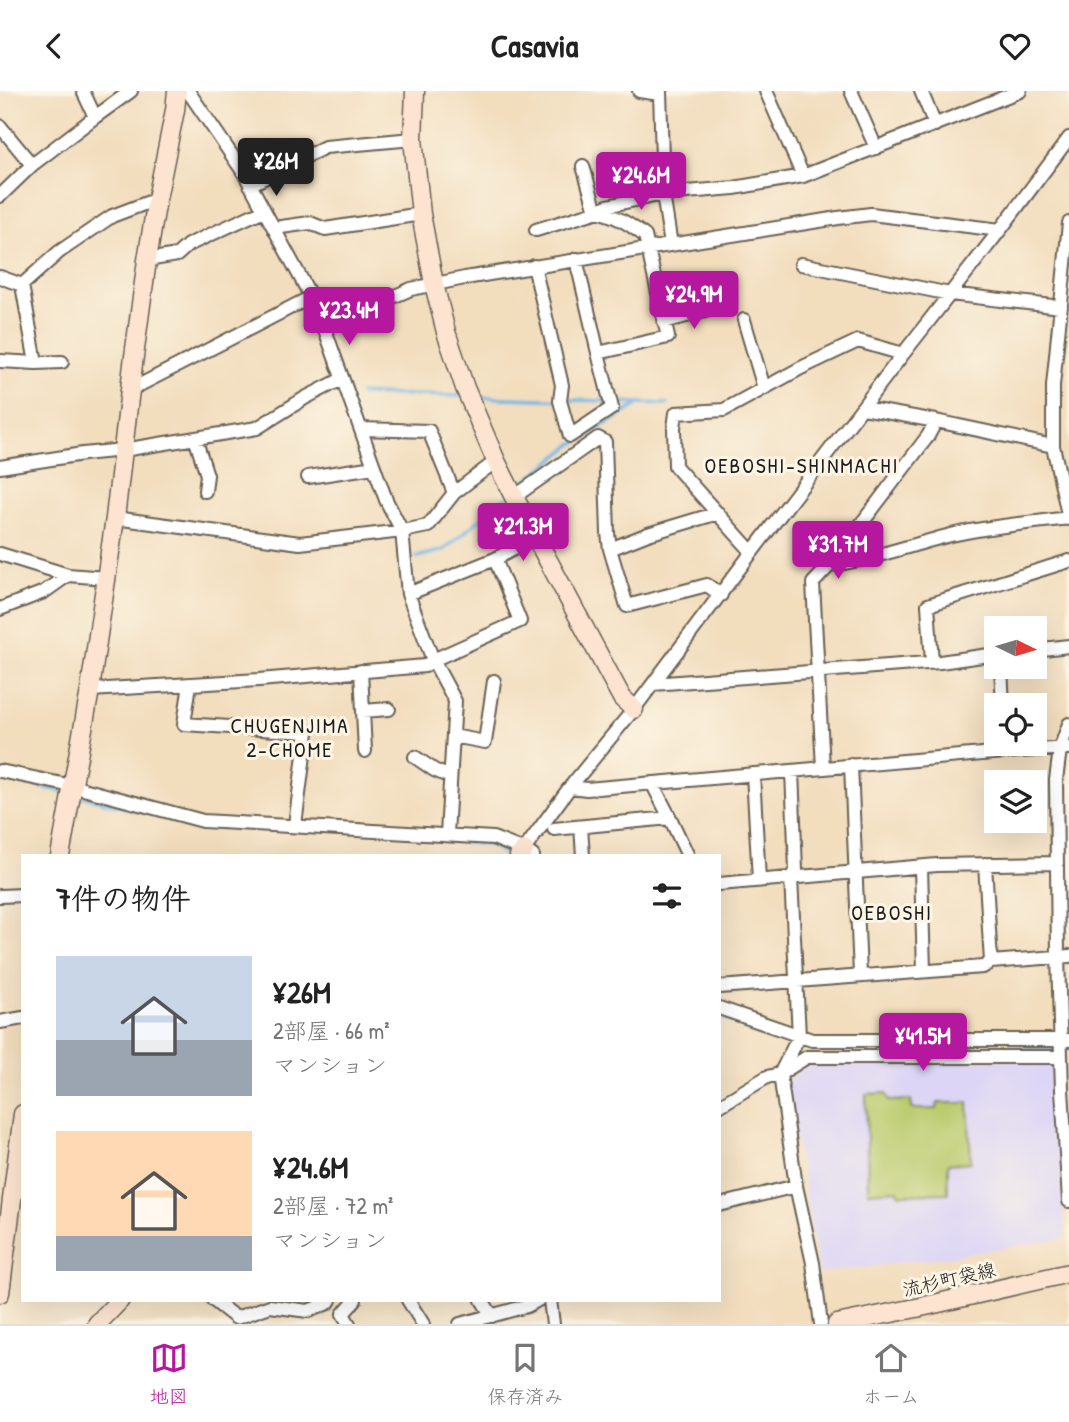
<!DOCTYPE html>
<html lang="ja">
<head>
<meta charset="utf-8">
<style>
	body { margin:0; font-family:"Patrick Hand","Klee One",sans-serif; background:#f6f6f6; color:#222; height:100vh; display:flex; flex-direction:column; font-size:26px; white-space:nowrap }
	* { box-sizing:border-box; margin:0 }
	p { font-size:23px; color:#767676 }
	.icon { flex:none; width:38px; height:38px; fill:none; stroke:currentColor; stroke-width:2; stroke-linecap:round; stroke-linejoin:round }
	.map { position:relative; flex:1; overflow:hidden }
	.side { position:absolute; left:21px; top:763px; width:700px; height:448px; display:flex; flex-direction:column; background:#fff; border-radius:0px; box-shadow:0 7px 28px #0002 }
	.side>* { flex:none }
	.needle { width:46px; rotate:95deg }
	.tools { position:absolute; left:984px; top:525px; display:grid; gap:14px }
	.tools a { display:grid; place-items:center; width:63px; height:63px; border-radius:0px; background:#fff; box-shadow:0 7px 28px #0002; font-size:35px }
	.price { position:absolute; translate:-50% -60px; padding:0 16px; border-radius:7px; background:#b5179e; color:#fff; font-size:23px; line-height:46px; filter:drop-shadow(0 2px 4px #0008) }
	.price::after { content:''; position:absolute; left:50%; top:42px; width:21px; height:16px; margin-left:-10px; background:inherit; clip-path:polygon(0 0,100% 0,50% 100%) }
	.price.on { background:#222; color:#fff }
	ul { padding:0; list-style:none }
	li { display:flex; align-items:center; gap:21px; height:175px; padding:0 35px }
	li span { display:grid; place-items:center; flex:none; width:196px; height:140px; border-radius:0px; color:#555 }
	li>.icon { margin-inline-start:auto }
	span .icon { width:84px; height:84px; fill:#fffc; stroke-width:1 }
	li b { font-size:30px }
	h2 { display:flex; justify-content:space-between; align-items:center; height:84px; padding:0 35px; font-size:30px }
	header { display:flex; justify-content:space-between; align-items:center; height:91px; padding:0 35px; background:#fff; font-size:32px; font-weight:800 }
	.tabs { display:flex; justify-content:space-around; align-items:center; height:98px; border-top:2px solid #e0e0e0; background:#fff; font-size:19px; color:#767676 }
	.tabs a { display:grid; justify-items:center; gap:4px }
	.tabs .on { color:#b5179e }
	.map>svg:first-child { display:block }
</style>
</head>
<body>
<header><svg class="icon" aria-label="back" viewBox="0 0 24 24"><path d="M15 5l-7 7 7 7"/></svg>Casavia<svg class="icon" aria-label="heart" viewBox="0 0 24 24"><path d="M12 20l-8-8c-3-5 5-10 8-4 3-6 11-1 8 4z"/></svg></header>
<div class="map">
<svg width="1069" height="1233" viewBox="0 0 1069 1233">
	<rect width="100%" height="100%" fill="#fcf5e5"/>
	<filter id="ink" filterUnits="userSpaceOnUse"><feTurbulence type="fractalNoise" baseFrequency=".0143" numOctaves="2"/><feDisplacementMap in="SourceGraphic" scale="14" xChannelSelector="R" yChannelSelector="G"/><feConvolveMatrix kernelMatrix="1 2 1 2 8 2 1 2 1" color-interpolation-filters="sRGB"/></filter>
	<filter id="wash" filterUnits="userSpaceOnUse"><feTurbulence type="fractalNoise" baseFrequency=".00686" numOctaves="4" result="noise"/><feDisplacementMap in="SourceGraphic" scale="28" xChannelSelector="R" yChannelSelector="G"/><feGaussianBlur stdDeviation="1.57" result="paint"/><feColorMatrix in="noise" values="0 0 0 0 0 0 0 0 0 0 0 0 0 0 0 0 0 1.4 0 .05"/><feComposite in="paint" operator="in"/></filter>
	<g filter="url(#wash)">
		<rect width="100%" height="100%" fill="#f2ddbd"/>
		<path fill="#dcd5f6" d="M 1055,969 L 1065,1147 L 947,1166 L 819,1182 L 786,991 L 811,970 Z"/>
		<path fill="#bacb6d" stroke="#6b7444" stroke-width="2" d="M 886,1002 L 889,1010 L 911,1009 L 912,1018 L 937,1018 L 938,1012 L 968,1012 L 971,1071 L 948,1073 L 948,1102 L 900,1103 L 898,1099 L 868,1101 L 866,1003 Z"/>
		<g fill="none" stroke-linecap="round" stroke-linejoin="round">
			<path stroke="#6cb6e5" stroke-width="3.5" d="M 360,303 L 463,305
				M 474,306 L 607,310
				M 614,311 L 667,313
				M 518,396 L 573,353 L 641,312
				M 417,466 L 444,459 L 506,406
				M 0,687 L 66,701
				M 77,704 L 195,734
				M 447,750 L 489,754 L 508,765
				M 719,926 L 804,956 L 822,958 L 1069,958"/>
		</g>
	</g>
	<g filter="url(#ink)">
		<g fill="none" stroke-linecap="round" stroke-linejoin="round">
			<defs>
				<path id="street" d="M 639,0 L 660,3
					M 660,0 L 663,103 L 671,154
					M 766,0 L 803,85
					M 851,0 L 876,57
					M 921,0 L 935,34
					M 95,26 L 131,0
					M 0,35 L 32,74
					M 250,94 L 325,56 L 413,48
					M 0,105 L 32,74 L 95,26 L 83,0
					M 1069,132 L 1053,295 L 1053,355 L 1069,428
					M 274,137 L 310,132 L 325,138 L 421,123
					M 536,139 L 592,122 L 607,115 L 663,103 L 734,97 L 803,85 L 1020,0
					M 576,168 L 598,262 L 668,246 L 645,145 C 628,132 617,125 596,120 L 583,75
					M 147,169 L 177,164 L 188,154 L 264,119
					M 801,173 L 950,203 L 1061,216
					M 534,175 L 562,294 L 560,310 L 570,345 L 612,317 L 598,262
					M 0,186 L 22,194 L 59,161 L 112,125 L 157,108
					M 22,194 L 36,272 L 62,271
					M 744,229 L 764,297
					M 664,231 L 716,217
					M 324,236 L 411,198 L 465,187 L 838,127 L 871,123 L 1000,139
					M 0,270 L 36,272
					M 130,299 L 311,206
					M 863,317 L 936,330 L 1053,355
					M 361,338 L 429,340 L 454,402 L 428,435 L 402,440 L 408,503 L 433,569 L 455,610 L 447,743
					M 195,347 L 207,384 L 205,400
					M 0,376 L 83,363 L 123,359 L 257,337 L 305,307 L 342,288
					M 308,386 L 374,376
					M 454,402 L 496,370
					M 514,406 L 598,347 L 605,351 L 608,442 L 610,458
					M 718,422 L 648,443 L 610,458 L 627,515 L 707,494 L 721,504
					M 115,427 L 300,452 L 402,440 L 386,409 L 324,236 L 311,206 L 244,82 L 188,0
					M 752,461 L 675,375 L 674,337 L 676,322 L 724,319 L 801,277 L 858,250 L 903,263
					M 0,463 L 68,484
					M 495,468 L 536,446
					M 830,474 C 871,469 910,454 951,444 C 990,435 1030,432 1069,427
					M 0,518 L 44,501 L 68,484 L 106,487
					M 1034,559 L 1069,555
					M 932,571 L 928,514 L 1069,470
					M 1001,576 L 1003,614
					M 361,580 L 365,660
					M 190,593 L 184,633 L 307,641 L 295,734
					M 653,593 L 940,571 L 996,563
					M 90,599 L 259,589 L 425,575 L 433,569 L 520,530 L 495,468 L 408,503
					M 363,620 L 389,618
					M 1069,633 L 1060,658 L 1056,689 L 1058,865 L 1062,999 L 1069,1110
					M 453,645 L 485,651 L 494,590
					M 415,666 L 434,679 L 450,686
					M 851,674 L 860,884
					M 823,677 L 813,492 L 830,474 L 928,345 L 936,330
					M 0,680 L 72,695 L 203,730 L 493,747 L 524,759 L 533,765
					M 792,680 L 796,779 L 791,787 L 799,945 L 780,983 L 796,1095
					M 753,683 L 759,789
					M 570,696 L 587,698 L 1005,661 L 1069,657
					M 670,727 L 688,765
					M 581,736 L 583,765
					M 554,738 L 670,727 L 652,692
					M 524,759 L 570,696 L 634,618 L 752,461 L 903,263 L 1000,139 L 1069,47
					M 985,773 L 991,871
					M 921,776 L 924,880
					M 719,793 L 937,774 L 1057,772
					M 0,805 L 23,804
					M 719,896 L 983,876 L 991,871 L 1069,865
					M 719,917 L 812,949 L 1069,949
					M 0,931 L 23,927
					M 719,1015 L 767,986 L 780,983 L 807,966 L 1061,966
					M 719,1114 L 796,1095 L 813,1172 L 821,1233
					M 213,1209 L 236,1227 L 270,1215 L 308,1220 L 328,1212 L 330,1209
					M 408,1209 L 423,1233
					M 482,1209 L 492,1225
					M 550,1209 L 553,1233
					M 349,1233 L 343,1223 L 355,1209
					M 460,1233 L 527,1215 L 538,1209"/>
				<path id="secondary" d="M 415,0 L 413,48 L 421,123 L 434,193 L 446,241 L 465,297 L 496,370 L 514,406 L 622,607 L 634,618
					M 60,765 L 90,599 L 115,427 L 133,273 L 147,169 L 157,108 L 175,19 L 177,0
					M 519,765 L 524,759
					M 0,1202 L 23,1023
					M 97,1233 L 120,1209
					M 837,1233 L 921,1216 L 1069,1182"/>
			</defs>
			<use href="#street" stroke="#676054" stroke-width="16"/>
			<use href="#secondary" stroke="#676054" stroke-width="21"/>
			<use href="#street" stroke="#fff" stroke-width="12"/>
			<use href="#secondary" stroke="#fde4d0" stroke-width="18"/>
		</g>
	</g>
	<g text-anchor="middle" stroke-width="6" stroke-linejoin="round" paint-order="stroke">
		<g font-size="19" fill="#1c1c1c" stroke="#fcf5e5">
			<text transform="translate(949 1188) rotate(-13)" y="7">流杉町袋線</text>
		</g>
		<g font-size="21" letter-spacing="2" fill="#1c1c1c" stroke="#fcf5e5">
			<text x="802" y="382">OEBOSHI-SHINMACHI</text>
			<text x="290" y="642">CHUGENJIMA<tspan x="290" dy="24">2-CHOME</tspan></text>
			<text x="892" y="829">OEBOSHI</text>
		</g>
	</g>
</svg>
<div class="tools">
<a><svg class="needle" viewBox="-14 -14 28 28"><path d="M0-13l5 13h-10z" fill="#e53935"/><path d="M0 13l5-13h-10z" fill="#767676"/></svg></a>
<a><svg class="icon" aria-label="locate" viewBox="0 0 24 24"><circle cx="12" cy="12" r="6"/><path d="M12 2v4M12 18v4M2 12h4M18 12h4"/></svg></a>
<a><svg class="icon" aria-label="layers" viewBox="0 0 24 24"><path d="M12 4l9 5-9 5-9-5zM3 14l9 5 9-5"/></svg></a>
</div>
<b class="price on" style="left:276px;top:107px">¥26M</b>
<b class="price" style="left:641px;top:121px">¥24.6M</b>
<b class="price" style="left:694px;top:240px">¥24.9M</b>
<b class="price" style="left:349px;top:256px">¥23.4M</b>
<b class="price" style="left:523px;top:472px">¥21.3M</b>
<b class="price" style="left:838px;top:490px">¥31.7M</b>
<b class="price" style="left:923px;top:982px">¥41.5M</b>
<section class="side">
<h2>7件の物件<svg class="icon" aria-label="filters" viewBox="0 0 24 24"><path d="M4 7h16M4 17h16"/><circle cx="9" cy="7" r="2"/><circle cx="15" cy="17" r="2"/></svg></h2>
<ul>
<li><span style="background:linear-gradient(#c9d6e8 60%,#9aa5b1 0)"><svg class="icon" aria-label="home" viewBox="0 0 24 24"><path d="M3 11l9-7 9 7M6 9v11h12V9"/></svg></span><div><b>¥26M</b><p>2部屋 · 66 m²</p><p>マンション</p></div></li>
<li><span style="background:linear-gradient(#ffd9b3 75%,#9aa5b1 0)"><svg class="icon" aria-label="home" viewBox="0 0 24 24"><path d="M3 11l9-7 9 7M6 9v11h12V9"/></svg></span><div><b>¥24.6M</b><p>2部屋 · 72 m²</p><p>マンション</p></div></li>
</ul>
</section>
</div>
<nav class="tabs">
<a class="on"><svg class="icon" aria-label="map" viewBox="0 0 24 24"><path d="M3 6l6-2 6 2 6-2v14l-6 2-6-2-6 2zM9 4v14M15 6v14"/></svg>地図</a>
<a><svg class="icon" aria-label="saved" viewBox="0 0 24 24"><path d="M7 4h10v16l-5-4-5 4z"/></svg>保存済み</a>
<a><svg class="icon" aria-label="home" viewBox="0 0 24 24"><path d="M3 11l9-7 9 7M6 9v11h12V9"/></svg>ホーム</a>
</nav>
</body>
</html>
